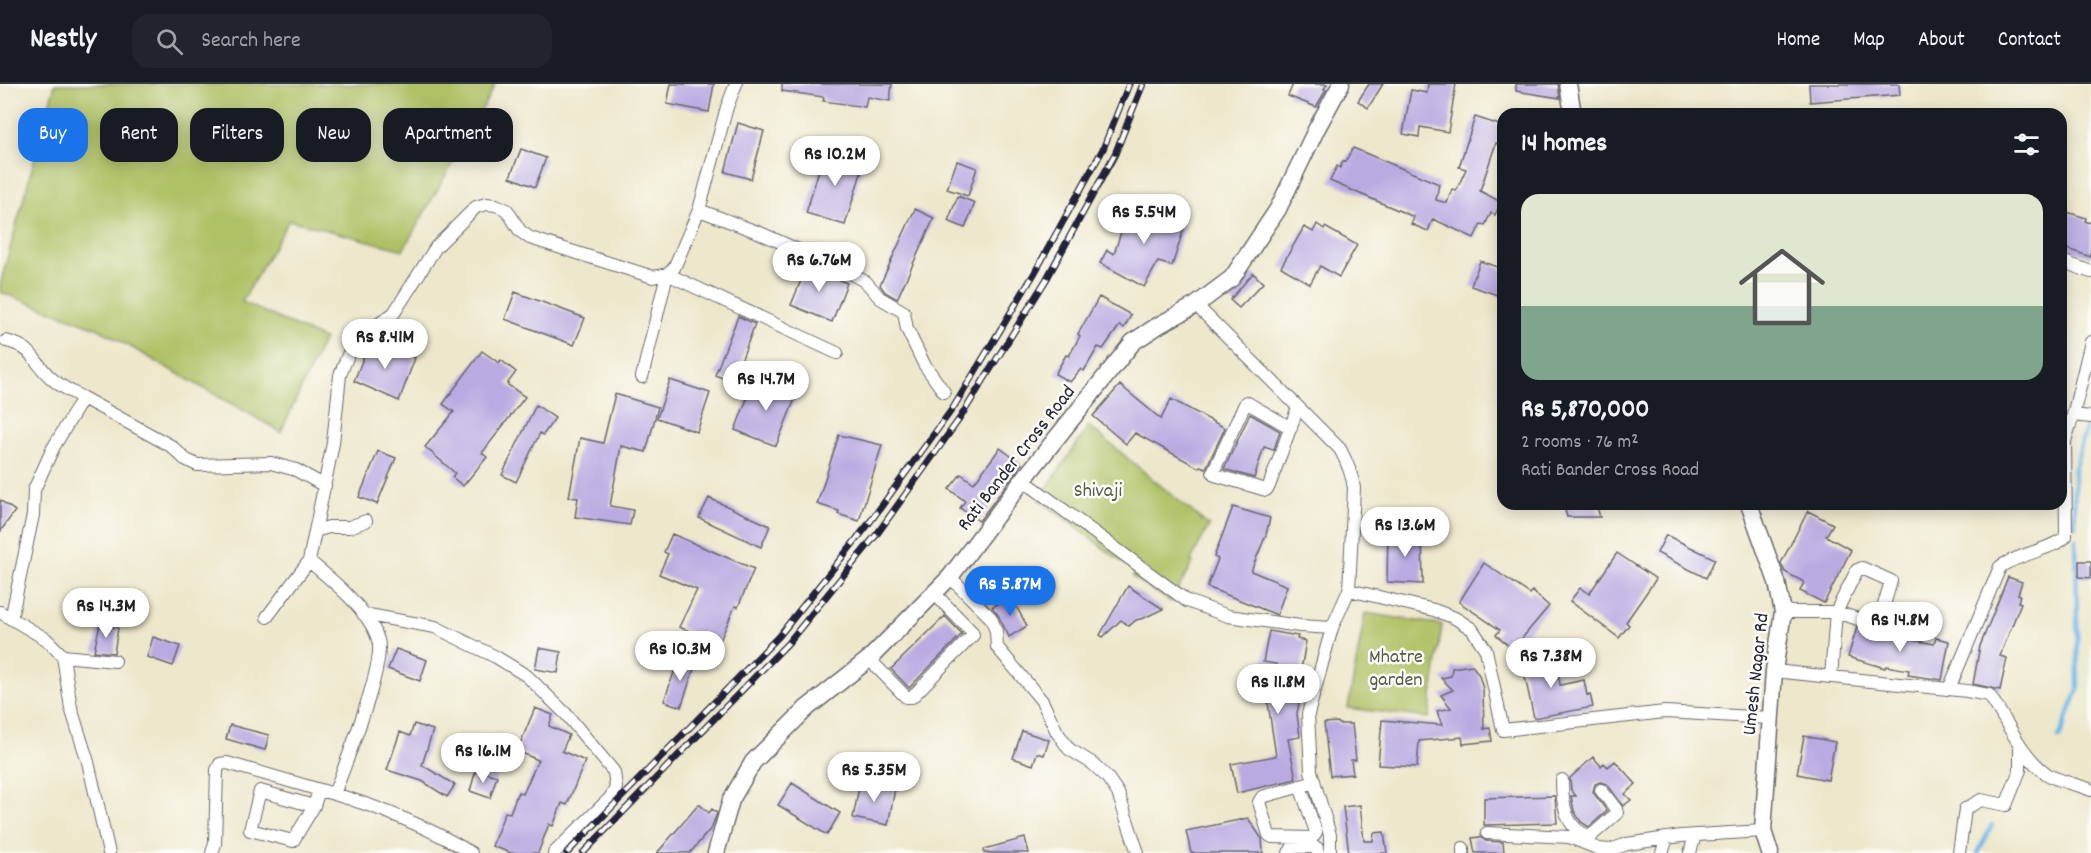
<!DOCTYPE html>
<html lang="en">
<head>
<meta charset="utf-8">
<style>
	body { margin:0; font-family:Dekko,sans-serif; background:#20242c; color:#f1f3f6; height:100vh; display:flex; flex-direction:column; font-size:22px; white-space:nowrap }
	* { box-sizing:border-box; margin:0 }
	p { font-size:20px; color:#9ea1a6 }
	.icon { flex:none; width:33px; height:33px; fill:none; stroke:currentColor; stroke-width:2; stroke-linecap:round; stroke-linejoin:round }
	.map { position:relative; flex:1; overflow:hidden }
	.panel { position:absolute; left:1497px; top:24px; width:570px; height:402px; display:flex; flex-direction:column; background:#171b24; border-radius:18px; box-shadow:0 3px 15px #0003 }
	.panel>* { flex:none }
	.banner { position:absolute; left:18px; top:24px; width:570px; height:54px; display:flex; gap:12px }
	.price { position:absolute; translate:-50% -51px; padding:0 14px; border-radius:21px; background:#fff; color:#222; font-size:20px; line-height:39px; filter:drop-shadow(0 2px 3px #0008) }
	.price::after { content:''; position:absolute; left:50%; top:36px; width:18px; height:14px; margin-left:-9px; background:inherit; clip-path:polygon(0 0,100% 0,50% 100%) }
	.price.selected { background:#1a73e8; color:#fff }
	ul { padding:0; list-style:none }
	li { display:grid; align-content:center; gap:12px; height:318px; padding:0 24px }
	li+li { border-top:2px solid #363941 }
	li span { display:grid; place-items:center; height:186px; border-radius:18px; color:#555 }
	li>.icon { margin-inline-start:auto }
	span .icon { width:108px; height:108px; fill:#fffc; stroke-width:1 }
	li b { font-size:26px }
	h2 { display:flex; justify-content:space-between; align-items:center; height:72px; padding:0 24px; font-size:26px }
	.chip { padding:0 21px; border-radius:18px; background:#171b24; box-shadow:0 3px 15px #0003; font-size:21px; line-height:54px }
	.chip.selected { background:#1a73e8; color:#fff }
	header { display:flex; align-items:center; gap:36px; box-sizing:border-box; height:84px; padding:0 30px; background:#171b24; border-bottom:2px solid #363941 }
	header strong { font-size:28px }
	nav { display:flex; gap:33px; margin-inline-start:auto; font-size:21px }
	.search { width:420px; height:54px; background:#20242c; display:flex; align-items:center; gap:15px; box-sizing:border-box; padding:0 21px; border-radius:18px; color:#9ea1a6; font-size:22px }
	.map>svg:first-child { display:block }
</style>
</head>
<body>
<header>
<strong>Nestly</strong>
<div class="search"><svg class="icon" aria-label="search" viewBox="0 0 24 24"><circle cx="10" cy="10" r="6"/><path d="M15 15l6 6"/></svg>Search here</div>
<nav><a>Home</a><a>Map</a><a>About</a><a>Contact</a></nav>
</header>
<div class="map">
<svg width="2091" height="769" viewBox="0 0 2091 769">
	<rect width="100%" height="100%" fill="#fdfcf7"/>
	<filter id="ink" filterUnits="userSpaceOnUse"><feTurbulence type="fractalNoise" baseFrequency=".0167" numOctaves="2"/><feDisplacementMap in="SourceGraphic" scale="12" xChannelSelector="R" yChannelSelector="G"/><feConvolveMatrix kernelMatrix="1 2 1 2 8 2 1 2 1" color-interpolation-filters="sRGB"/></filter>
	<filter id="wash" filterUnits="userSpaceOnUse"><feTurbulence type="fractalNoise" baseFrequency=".008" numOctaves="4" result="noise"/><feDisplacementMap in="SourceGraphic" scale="24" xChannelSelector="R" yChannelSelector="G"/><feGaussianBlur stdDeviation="1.35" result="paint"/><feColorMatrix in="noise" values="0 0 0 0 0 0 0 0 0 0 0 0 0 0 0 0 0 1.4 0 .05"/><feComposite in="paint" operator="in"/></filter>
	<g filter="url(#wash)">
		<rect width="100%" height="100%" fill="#ede7cb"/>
		<path fill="#afc165" stroke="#687250" stroke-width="1.5" d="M 55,0 L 495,0 L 471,47 L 403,166 L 289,136 L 242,218 L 324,255 L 281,348 L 97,244 L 0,208 L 0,201 Z
			M 1089,342 L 1209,442 L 1191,476 L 1193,478 L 1171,518 L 1133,493 L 1135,488 L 1039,415 Z
			M 1365,529 L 1442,541 L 1429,634 L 1348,624 Z"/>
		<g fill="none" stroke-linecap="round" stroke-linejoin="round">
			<path stroke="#6fb8e7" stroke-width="4.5" d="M 2075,442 L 2074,387 L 2087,340
				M 2059,654 L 2078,606 L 2076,455
				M 1978,769 L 1992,741"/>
		</g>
		<g id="blocks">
			<path fill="#b9abe2" d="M 671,0 L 714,0 L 709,28 L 667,20 Z
				M 782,0 L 892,0 L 890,17 L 867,13 L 865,23 L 823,17 L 824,13 L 782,7 Z
				M 1293,0 L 1327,0 L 1324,5 L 1326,6 L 1316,23 L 1288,12 Z
				M 1369,0 L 1383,0 L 1368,24 L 1358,17 Z
				M 1428,0 L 1456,0 L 1448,48 L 1420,43 L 1419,53 L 1403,50 L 1411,6 L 1427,9 Z
				M 1516,0 L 1558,0 L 1560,14 L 1516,7 Z
				M 1809,0 L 1899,0 L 1900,11 L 1810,18 Z
				M 1475,33 L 1503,42 L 1503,61 L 1496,59 L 1480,107 L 1501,118 L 1495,131 L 1491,129 L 1485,141 L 1481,140 L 1474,154 L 1433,135 L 1428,147 L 1411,140 L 1414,133 L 1330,97 L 1337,82 L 1340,84 L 1343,77 L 1345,78 L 1353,64 L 1439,100 L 1436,116 L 1447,119 L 1452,105 L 1456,107 L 1466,85 L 1459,83 Z
				M 738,39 L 764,47 L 751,95 L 725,88 Z
				M 521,65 L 546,74 L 535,103 L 510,93 Z
				M 825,66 L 865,76 L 845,141 L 806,129 Z
				M 957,77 L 977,84 L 968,112 L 947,105 Z
				M 958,112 L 975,119 L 965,144 L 948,137 Z
				M 1130,120 L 1154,128 L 1153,131 L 1185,141 L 1172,182 L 1158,178 L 1144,203 L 1100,179 L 1107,166 L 1114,170 Z
				M 915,125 L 934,134 L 897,215 L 885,208 L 880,201 Z
				M 2061,126 L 2086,134 L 2085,137 L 2091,139 L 2091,173 L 2061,163 Z
				M 1317,140 L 1324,145 L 1325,143 L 1357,161 L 1339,193 L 1320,182 L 1310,200 L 1281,183 L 1304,143 L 1313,148 Z
				M 1480,177 L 1503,185 L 1503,213 L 1471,202 Z
				M 808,179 L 828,188 L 827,191 L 847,199 L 832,238 L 791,221 Z
				M 1253,189 L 1263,199 L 1239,224 L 1230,216 Z
				M 515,208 L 585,234 L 574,261 L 505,235 Z
				M 1099,213 L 1131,231 L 1124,244 L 1120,241 L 1103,265 L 1098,263 L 1084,287 L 1081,285 L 1070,298 L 1055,290 L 1066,271 L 1069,272 L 1080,252 L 1078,250 Z
				M 738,232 L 755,240 L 733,298 L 715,291 Z
				M 370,257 L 415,274 L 399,317 L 354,297 Z
				M 482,267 L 499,279 L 501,276 L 516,288 L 507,300 L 525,313 L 482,369 L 487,373 L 463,402 L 452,393 L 455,389 L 425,363 L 454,328 L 443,320 Z
				M 755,294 L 797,310 L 776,362 L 735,346 Z
				M 670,296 L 710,309 L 697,348 L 657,334 Z
				M 1120,301 L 1161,335 L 1171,315 L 1225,344 L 1206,384 L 1200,382 L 1199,384 L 1135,349 L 1126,360 L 1093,332 Z
				M 615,310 L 658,323 L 646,368 L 621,362 L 610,422 L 633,426 L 630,441 L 575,433 L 578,414 L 569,413 L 580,354 L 603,359 Z
				M 536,321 L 555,334 L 543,351 L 540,349 L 516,398 L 502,391 Z
				M 1250,330 L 1280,347 L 1274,366 L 1264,363 L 1254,394 L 1224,385 Z
				M 839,351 L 882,361 L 859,437 L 838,430 L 839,427 L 817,420 Z
				M 1000,364 L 1022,380 L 979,437 L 960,424 L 965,417 L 949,405 L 961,390 L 974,399 Z
				M 378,367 L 396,374 L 377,420 L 359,413 Z
				M 709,414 L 770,442 L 761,463 L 699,434 Z
				M 0,416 L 15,427 L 0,448 Z
				M 1563,420 L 1596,420 L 1600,433 L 1567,433 Z
				M 1233,423 L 1270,434 L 1266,451 L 1251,487 L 1287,502 L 1277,531 L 1207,503 L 1218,475 L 1214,473 Z
				M 1808,427 L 1833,440 L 1826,452 L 1851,466 L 1824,519 L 1800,507 L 1804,498 L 1785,488 L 1781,479 Z
				M 1388,446 L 1422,450 L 1423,500 L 1387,498 Z
				M 672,450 L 754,485 L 738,523 L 735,522 L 719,559 L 679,543 L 697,506 L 659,490 L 668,470 L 664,468 Z
				M 1666,451 L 1715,475 L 1706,494 L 1657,469 Z
				M 1617,469 L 1656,495 L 1626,538 L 1629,541 L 1619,554 L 1570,517 L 1580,504 L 1589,510 Z
				M 2079,477 L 2091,477 L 2091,494 L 2079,493 Z
				M 1484,479 L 1530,510 L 1532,507 L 1549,522 L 1513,565 L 1496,551 L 1500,546 L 1459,518 Z
				M 2008,493 L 2022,498 L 2018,510 L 2020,511 L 2018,518 L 2021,519 L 2000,572 L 2007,574 L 2000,606 L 1973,600 L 1980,562 Z
				M 1128,502 L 1163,525 L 1144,534 L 1136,536 L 1129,542 L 1121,536 L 1103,553 L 1100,551 Z
				M 1011,513 L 1027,542 L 1009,553 L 998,531 L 992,523 Z
				M 945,532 L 962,550 L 909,604 L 891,585 Z
				M 100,540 L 118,544 L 114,569 L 94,567 Z
				M 1857,543 L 1882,550 L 1884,546 L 1896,549 L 1895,553 L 1934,560 L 1936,554 L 1949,557 L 1942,596 L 1908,591 L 1909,586 L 1886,582 L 1885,584 L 1848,573 Z
				M 1269,547 L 1298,552 L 1297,555 L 1306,557 L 1299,598 L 1303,599 L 1297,630 L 1300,653 L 1288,655 L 1296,695 L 1237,709 L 1231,680 L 1276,672 L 1268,619 L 1276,580 L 1263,578 Z
				M 153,553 L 180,562 L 173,582 L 147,573 Z
				M 539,564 L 561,568 L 558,589 L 535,585 Z
				M 396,565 L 427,576 L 420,597 L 388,585 Z
				M 1540,566 L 1543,579 L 1547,579 L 1549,590 L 1558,588 L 1560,601 L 1584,596 L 1587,611 L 1590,610 L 1593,623 L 1534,634 L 1520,570 Z
				M 679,574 L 696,579 L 681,623 L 664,617 Z
				M 1472,581 L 1479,591 L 1483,605 L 1484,645 L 1490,644 L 1492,657 L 1463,660 L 1462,653 L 1419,657 L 1417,683 L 1378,681 L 1382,636 L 1442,641 L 1437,627 L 1451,624 L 1441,611 L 1453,606 L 1441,594 L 1451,592 L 1452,584 Z
				M 535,624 L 553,631 L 549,642 L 569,651 L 562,667 L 585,677 L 567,721 L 562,719 L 553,742 L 549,740 L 538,769 L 511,769 L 492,762 L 505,728 L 510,729 L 518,708 L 523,710 L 538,676 L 517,667 Z
				M 1338,638 L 1339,640 L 1352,640 L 1356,676 L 1351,676 L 1353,690 L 1330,692 L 1324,639 Z
				M 414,640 L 433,646 L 422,681 L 455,701 L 447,713 L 422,697 L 387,686 L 400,648 L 410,652 Z
				M 230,641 L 269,651 L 265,666 L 226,655 Z
				M 1022,647 L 1049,656 L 1044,671 L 1037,669 L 1033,681 L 1013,674 Z
				M 1804,652 L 1835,658 L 1828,696 L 1797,690 Z
				M 1593,673 L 1601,682 L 1604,679 L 1608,683 L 1615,677 L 1636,700 L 1625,710 L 1631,716 L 1623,722 L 1607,700 L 1600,698 L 1595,700 L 1593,708 L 1607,727 L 1589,743 L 1581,738 L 1574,727 L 1571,712 L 1576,712 L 1571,706 L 1570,694 Z
				M 476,686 L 497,692 L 490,714 L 470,707 Z
				M 860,698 L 895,705 L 888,741 L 853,734 Z
				M 792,699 L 840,729 L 827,751 L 778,721 Z
				M 1555,712 L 1557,739 L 1484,741 L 1484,714 Z
				M 699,720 L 709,729 L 712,725 L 717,729 L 712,743 L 690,769 L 657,769 Z
				M 1360,721 L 1364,757 L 1373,757 L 1374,749 L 1384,748 L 1387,769 L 1349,769 L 1343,723 Z
				M 1248,734 L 1262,755 L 1263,769 L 1191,769 L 1186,747 Z
				M 1480,753 L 1486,757 L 1503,758 L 1504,769 L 1475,769 L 1472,754 Z
				M 1025,754 L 1029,769 L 984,769 L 984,765 Z"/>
		</g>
	</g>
	<g filter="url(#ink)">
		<use href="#blocks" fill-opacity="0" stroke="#69676d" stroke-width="1.5"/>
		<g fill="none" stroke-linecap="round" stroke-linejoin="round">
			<defs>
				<path id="street" d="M 699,126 L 727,23 L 736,0
					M 2061,177 L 2091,188
					M 1196,221 L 1340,365 C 1347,378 1352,389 1354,404 L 1349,506
					M 6,257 C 33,263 32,276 50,293 C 59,302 72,308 83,314
					M 2091,258 L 2073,331 L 2091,333
					M 642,293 L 667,190 L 837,269
					M 1291,344 L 1246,318 L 1213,388 L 1215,391 L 1266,406 L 1269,402 L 1298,323
					M 1023,396 L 1187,517 L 1228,532 L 1300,542 L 1332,544
					M 315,447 L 329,443 L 349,443 L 366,437
					M 309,477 L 333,359 L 340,291 L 348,271 L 358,255 L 394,229 L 436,163 L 476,123 L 486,120 L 496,121 L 507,126 L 520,147 L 530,154 L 653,193 L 667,190 L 674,184 L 699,126 L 760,149 L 848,188 L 866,198 L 880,214 L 904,228 L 907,245 L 924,280 L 944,308
					M 950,493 L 991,534 L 996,547 L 997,563 L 1042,617 L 1057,648 L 1069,665 L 1092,679 L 1107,693 L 1118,709 L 1138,769
					M 0,528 L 46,555 L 63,572 L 71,624 L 88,678 L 109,769
					M 1783,528 L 1836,528 L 1877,541 L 1879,538 L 1891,497 L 1862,484 L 1857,486 L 1836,528 L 1831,593
					M 363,530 L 435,543 L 496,573 L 527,592 L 566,630 L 614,688 L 616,704 L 610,714 L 554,769
					M 267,533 L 309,477 C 331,495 370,527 378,556 C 386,580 345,681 334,710 C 379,723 431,744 471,769
					M 11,535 L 33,431 L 34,406 L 53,364 L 83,314 L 171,362 L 185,375 L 197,381 L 271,379 L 296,386 L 325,402
					M 63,572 L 115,577
					M 869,575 L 906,613 L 912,613 L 973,551 L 972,548 L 934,509
					M 1774,587 L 1967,607 L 1989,611 C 2007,636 2021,672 2047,690 C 2057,697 2079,701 2091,706
					M 1949,605 L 2000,483 C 2015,471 2057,464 2066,452 L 2065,357 L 2073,331
					M 1562,696 C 1562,718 1565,747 1591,752 L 1617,729 L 1616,725 L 1601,706
					M 1300,702 L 1316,748 L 1312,754 L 1272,753 L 1269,751 L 1259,718 L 1262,713 L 1308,700 L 1314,699
					M 314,722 L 260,707 L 250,746 L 293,757 L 314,722 L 319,706
					M 1487,749 L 1569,753 L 1599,765 L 1610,766 L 1627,760 L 1681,752 L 1763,747
					M 212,769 L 215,760 L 217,686 L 220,680 L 227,679 L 334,710
					M 1289,769 L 1293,763 L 1314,763 L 1317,764 L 1318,769
					M 1330,769 L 1330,751 L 1311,687 L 1308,630 L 1332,544 L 1349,506 L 1434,526 L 1455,534 L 1472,545 L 1486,566 L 1503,646 L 1665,628 L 1770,634
					M 1463,769 L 1463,764
					M 1662,769 L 1667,754
					M 1690,769 L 1695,751
					M 1959,769 L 1965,725 L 1981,716 L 2006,721 L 2020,686 L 2020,662"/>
				<path id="secondary" d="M 1568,0 L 1573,30
					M 1749,420 L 1777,498 L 1783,528 L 1774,587 L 1763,747 L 1770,769
					M 716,769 L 731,716 L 753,678 L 807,624 L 869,575 L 950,493 L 1023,396 L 1133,258 L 1159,241 L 1196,221 L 1232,194 L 1278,125 L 1317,44 L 1341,0"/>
			</defs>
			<use href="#street" stroke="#69676d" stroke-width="14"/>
			<use href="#secondary" stroke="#69676d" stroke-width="19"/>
			<use href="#street" stroke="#fff" stroke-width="12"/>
			<use href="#secondary" stroke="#fff" stroke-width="16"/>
			<defs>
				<path id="rail" d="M 567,769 L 779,552 L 867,442 L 953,324 L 1034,190 L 1103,65 L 1129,0
					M 583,769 L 788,559 L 877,450 L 960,334 L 1046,196 L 1115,70 L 1143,0"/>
			</defs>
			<use href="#rail" stroke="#22223b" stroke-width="7"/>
			<use href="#rail" stroke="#fdfcf7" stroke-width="4.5" stroke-dasharray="14" stroke-linecap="butt"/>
		</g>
	</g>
	<g text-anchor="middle" stroke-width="5" stroke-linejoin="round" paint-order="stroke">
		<g font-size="20" fill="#22223b" stroke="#fdfcf7">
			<text transform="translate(1015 373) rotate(-52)" y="7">Rati Bander Cross Road</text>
			<text transform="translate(1754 590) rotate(-84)" y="7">Umesh Nagar Rd</text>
		</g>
		<g font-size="20" fill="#535a4a" stroke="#fdfcf7">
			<text x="1098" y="412">Shivaji</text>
			<text x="1396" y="578">Mhatre<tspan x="1396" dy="23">garden</tspan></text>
		</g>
	</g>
</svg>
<b class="price" style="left:835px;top:103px">Rs 10.2M</b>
<b class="price" style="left:1144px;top:161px">Rs 5.54M</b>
<b class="price" style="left:819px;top:209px">Rs 6.76M</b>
<b class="price" style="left:385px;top:286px">Rs 8.41M</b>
<b class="price" style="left:766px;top:328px">Rs 14.7M</b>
<b class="price" style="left:1405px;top:474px">Rs 13.6M</b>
<b class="price selected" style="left:1010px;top:533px">Rs 5.87M</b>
<b class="price" style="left:106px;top:555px">Rs 14.3M</b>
<b class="price" style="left:1900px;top:569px">Rs 14.8M</b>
<b class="price" style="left:680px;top:598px">Rs 10.3M</b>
<b class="price" style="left:1551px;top:605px">Rs 7.38M</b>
<b class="price" style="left:1278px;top:631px">Rs 11.8M</b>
<b class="price" style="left:483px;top:700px">Rs 16.1M</b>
<b class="price" style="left:874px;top:719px">Rs 5.35M</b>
<div class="banner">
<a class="chip selected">Buy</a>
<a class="chip">Rent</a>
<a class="chip">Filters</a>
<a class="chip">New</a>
<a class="chip">Apartment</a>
</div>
<section class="panel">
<h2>14 homes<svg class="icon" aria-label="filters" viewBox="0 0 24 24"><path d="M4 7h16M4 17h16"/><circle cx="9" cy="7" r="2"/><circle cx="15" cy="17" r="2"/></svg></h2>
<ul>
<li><span style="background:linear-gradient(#dfe7d0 60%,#7fa58c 0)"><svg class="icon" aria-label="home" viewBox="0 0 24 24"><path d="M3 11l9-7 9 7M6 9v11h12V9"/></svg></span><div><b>Rs 5,870,000</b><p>2 rooms · 76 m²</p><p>Rati Bander Cross Road</p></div></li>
</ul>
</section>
</div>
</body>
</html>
